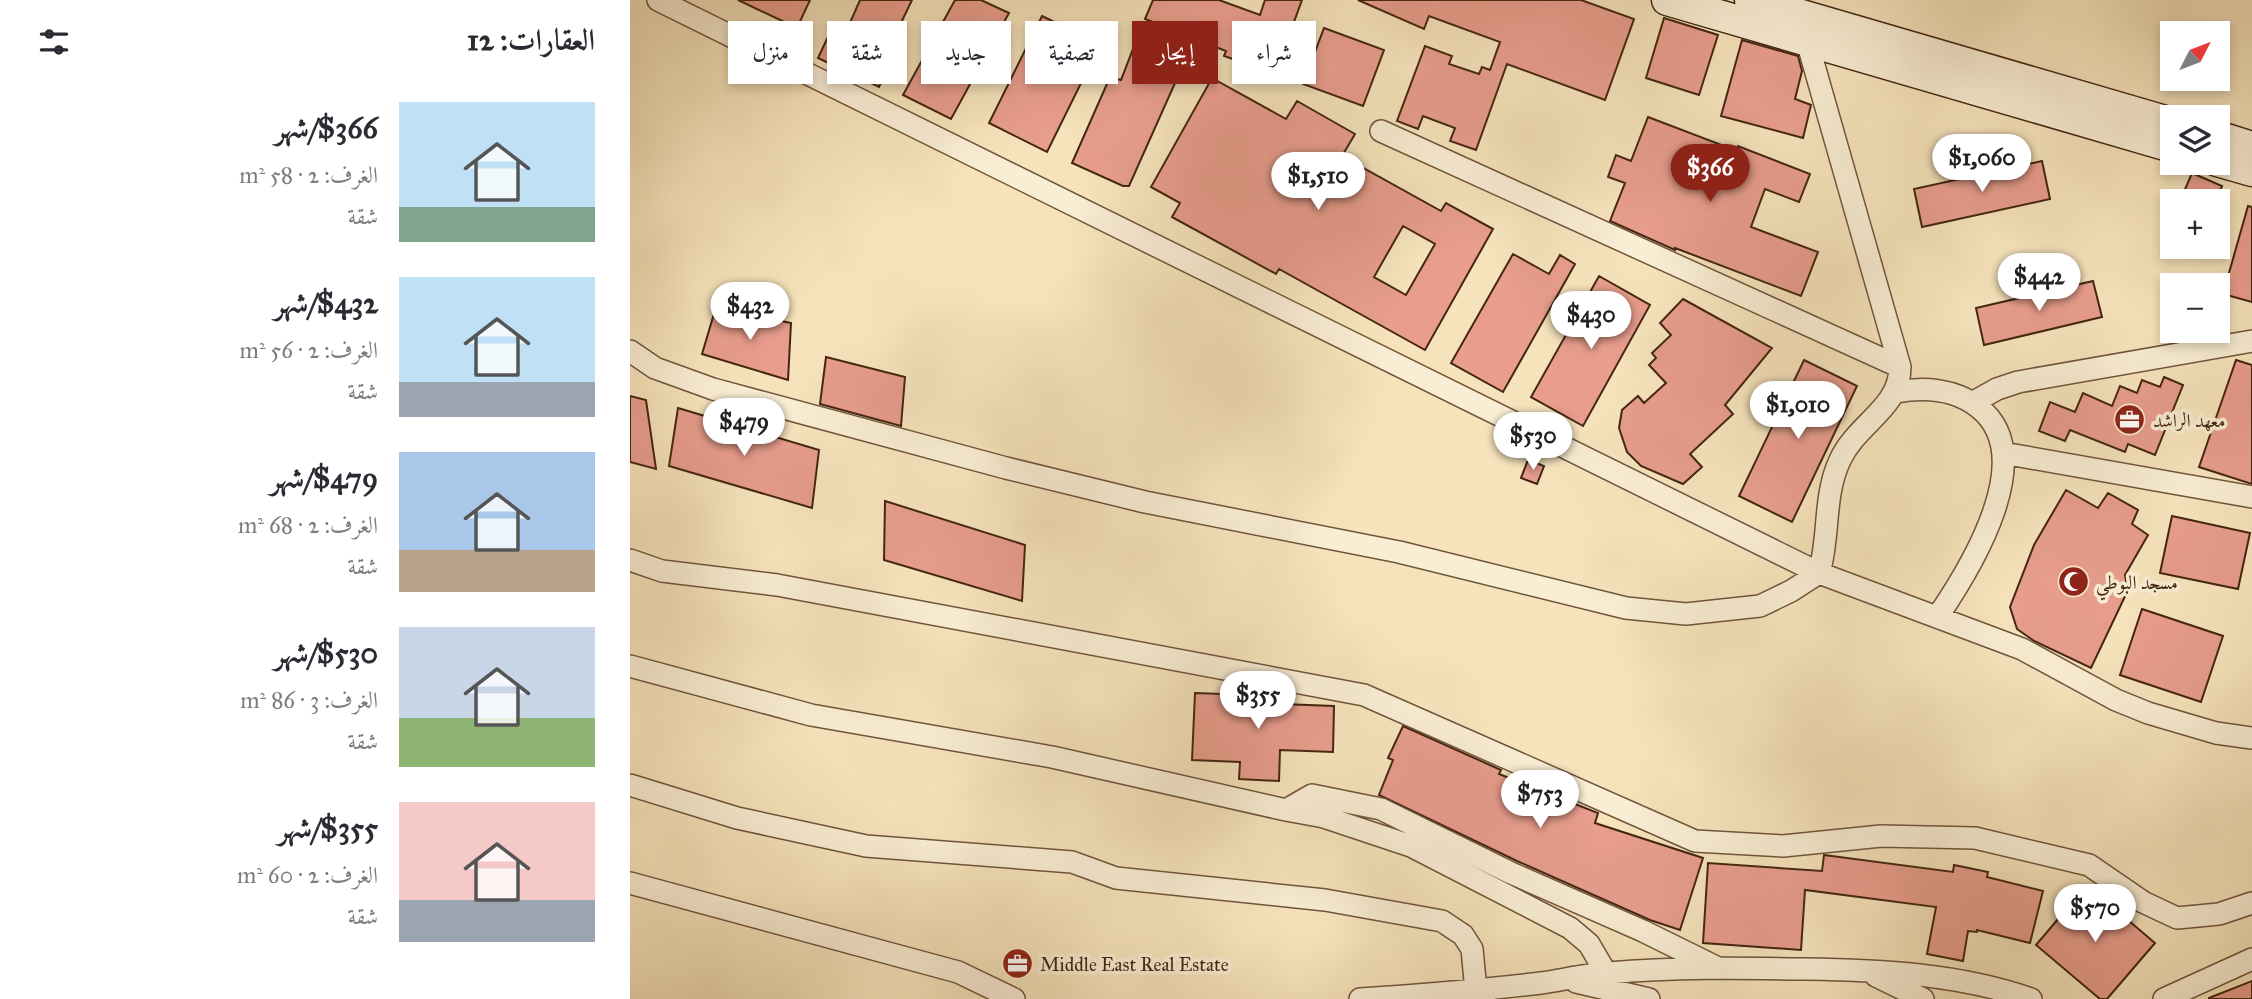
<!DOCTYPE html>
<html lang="ar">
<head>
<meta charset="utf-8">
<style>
	body { margin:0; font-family:"IM FELL Great Primer",Amiri,serif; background:#f7f7f7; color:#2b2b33; direction:rtl; height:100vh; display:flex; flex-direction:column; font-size:26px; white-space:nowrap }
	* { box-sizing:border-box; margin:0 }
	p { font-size:23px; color:#7c7c81 }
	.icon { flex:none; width:38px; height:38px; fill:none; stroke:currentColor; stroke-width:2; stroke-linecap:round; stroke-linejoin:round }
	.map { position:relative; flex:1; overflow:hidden; direction:ltr }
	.side { display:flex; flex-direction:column; background:#fff; width:630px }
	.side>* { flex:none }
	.guide { position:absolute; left:21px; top:21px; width:665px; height:63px; direction:rtl; display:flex; gap:14px }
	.needle { width:46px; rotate:48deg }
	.fabs { position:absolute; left:1530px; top:21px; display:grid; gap:14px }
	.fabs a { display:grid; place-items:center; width:70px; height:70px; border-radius:0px; background:#fff; box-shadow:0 4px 10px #0003; font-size:35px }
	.price { position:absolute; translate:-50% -60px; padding:0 16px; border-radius:24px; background:#fff; color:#222; font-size:23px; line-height:46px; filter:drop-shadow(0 2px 4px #0008) }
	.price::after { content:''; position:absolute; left:50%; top:42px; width:21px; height:16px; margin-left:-10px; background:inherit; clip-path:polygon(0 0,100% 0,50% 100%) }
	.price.on { background:#8f2418; color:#fff }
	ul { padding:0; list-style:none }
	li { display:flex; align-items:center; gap:21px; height:175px; padding:0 35px }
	li span { display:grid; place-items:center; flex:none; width:196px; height:140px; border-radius:0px; color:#555 }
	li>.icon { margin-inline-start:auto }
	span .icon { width:84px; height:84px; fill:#fffc; stroke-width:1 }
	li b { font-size:30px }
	h2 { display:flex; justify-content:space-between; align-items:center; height:84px; padding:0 35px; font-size:30px }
	.chip { padding:0 24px; border-radius:0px; background:#fff; box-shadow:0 4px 10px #0003; font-size:24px; line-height:63px }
	.chip.on { background:#8f2418; color:#fff }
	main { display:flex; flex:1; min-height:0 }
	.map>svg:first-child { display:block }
</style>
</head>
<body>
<main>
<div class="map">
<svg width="1622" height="999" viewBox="0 0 1622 999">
	<rect width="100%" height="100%" fill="#f6e3bc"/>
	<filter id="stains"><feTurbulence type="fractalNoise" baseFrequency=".00286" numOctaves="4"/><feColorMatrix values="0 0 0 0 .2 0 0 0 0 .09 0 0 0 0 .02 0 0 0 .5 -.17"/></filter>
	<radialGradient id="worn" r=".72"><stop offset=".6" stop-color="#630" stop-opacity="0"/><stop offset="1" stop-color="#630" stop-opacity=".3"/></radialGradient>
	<path fill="#e89d8d" stroke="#432511" stroke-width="2" fill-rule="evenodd" d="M 108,0 L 180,0 L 167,28 Z
		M 230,0 L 282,0 L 256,54 L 263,57 L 249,87 L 188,58 L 203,26 L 216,32 Z
		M 325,0 L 351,0 L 379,13 L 321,119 L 273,95 Z
		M 523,0 L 589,0 L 630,15 L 635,0 L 672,0 L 645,74 L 594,56 L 596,51 L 515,19 Z
		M 728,0 L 951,0 L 1004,19 L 975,100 L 877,64 L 846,150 L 820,141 L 825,128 L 793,116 L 788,129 L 767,121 L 795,46 L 822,56 L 819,64 L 849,74 L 852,67 L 860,70 L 870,42 L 799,16 L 794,29 Z
		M 412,16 L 482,50 L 474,79 L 457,71 L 417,152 L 359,123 Z
		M 1034,18 L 1088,35 L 1069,95 L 1016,78 Z
		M 694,28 L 754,50 L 733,106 L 673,84 Z
		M 1112,40 L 1168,56 L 1172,71 L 1165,99 L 1181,105 L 1173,138 L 1091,116 Z
		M 506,41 L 554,63 L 499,186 L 493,186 L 442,163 L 480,77 L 491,80 Z
		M 582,78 L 656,119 L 667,101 L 725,134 L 712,156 L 811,211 L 816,203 L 863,229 L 795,350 L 649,269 L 646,274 L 542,217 L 550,203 L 521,187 ZM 773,226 L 805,244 L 776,295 L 744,277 Z
		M 1018,117 L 1107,151 L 1108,146 L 1180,174 L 1169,202 L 1135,189 L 1121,227 L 1188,252 L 1171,296 L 1045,248 L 1045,250 L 980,221 L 995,183 L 978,177 L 986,155 L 1001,161 Z
		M 1412,161 L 1420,199 L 1292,227 L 1284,189 Z
		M 1562,173 L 1592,186 L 1586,201 L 1550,201 Z
		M 1618,206 L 1622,207 L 1622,302 L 1593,294 Z
		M 883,254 L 919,274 L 930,255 L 945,264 L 873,392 L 821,363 Z
		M 969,276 L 1020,305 L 953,426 L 901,397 Z
		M 1463,281 L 1472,317 L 1354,345 L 1346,308 Z
		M 1053,299 L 1142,348 L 1095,405 L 1103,414 L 1060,454 L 1072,467 L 1053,484 L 1011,466 L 997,452 L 989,428 L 992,410 L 1008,396 L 1014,403 L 1036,383 L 1019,365 L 1026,358 L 1022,353 L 1041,335 L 1030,323 Z
		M 86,307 L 161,323 L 158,380 L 72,354 Z
		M 196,357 L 275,377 L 271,426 L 190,404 Z
		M 1174,360 L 1227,386 L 1162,522 L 1109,496 Z
		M 1606,360 L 1622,365 L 1622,484 L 1569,467 Z
		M 1534,377 L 1553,385 L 1525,455 L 1498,444 L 1495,452 L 1440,430 L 1435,441 L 1409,431 L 1420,402 L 1445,412 L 1453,393 L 1482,406 L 1490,386 L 1507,393 L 1512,380 L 1530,387 Z
		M 0,396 L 16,400 L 26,469 L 0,462 Z
		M 48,408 L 189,450 L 182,508 L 39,466 Z
		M 898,460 L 914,466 L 907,484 L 891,478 Z
		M 1436,490 L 1468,508 L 1478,493 L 1508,510 L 1502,524 L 1518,535 L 1495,575 L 1498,590 L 1461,668 L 1404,641 L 1387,629 L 1380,607 L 1404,545 Z
		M 255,501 L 395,545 L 392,601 L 254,560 Z
		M 1542,516 L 1620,533 L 1608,589 L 1530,573 Z
		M 1512,609 L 1593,636 L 1571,702 L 1490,675 Z
		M 565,693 L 652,696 L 652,704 L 704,706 L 703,752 L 650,750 L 649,781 L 609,779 L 610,762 L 562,760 Z
		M 773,726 L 871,770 L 869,774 L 968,813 L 965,823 L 1073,858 L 1050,930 L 1020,920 L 887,861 L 749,795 L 763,760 L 758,758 Z
		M 1194,855 L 1323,872 L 1324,865 L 1358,872 L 1357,877 L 1413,891 L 1400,943 L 1347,930 L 1347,932 L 1338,931 L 1333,961 L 1297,954 L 1306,907 L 1175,890 L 1171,950 L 1073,943 L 1078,863 L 1192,871 Z
		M 1457,885 L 1525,943 L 1477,999 L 1470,999 L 1406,945 Z
		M 1622,981 L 1622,999 L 1579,999 L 1579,998 Z"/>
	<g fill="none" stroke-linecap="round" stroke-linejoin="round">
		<defs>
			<path id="street" d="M 28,0 L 1189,573 L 1392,649 L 1486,700 L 1518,713 L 1586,733 L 1622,738
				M 751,131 L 1270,367
				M 0,351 L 25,368 L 83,389 L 376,468 L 515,502 L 769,552 L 996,608 L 1056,614 L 1130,606 L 1161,591 L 1189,573 C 1200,536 1193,496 1210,460 C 1227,423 1270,408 1270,367 L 1177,41 L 1178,29
				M 1266,392 C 1294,387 1325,389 1348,407 C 1411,455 1340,569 1308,616
				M 1342,403 L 1367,389 L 1388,382 L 1622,341
				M 1373,453 L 1622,497
				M 0,560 L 32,571 L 147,585 L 734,695 L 1065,841 L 1153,846 L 1251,836 L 1345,838 L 1459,865 L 1513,902 L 1547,918 L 1589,914 L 1622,903
				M 0,666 L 181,715 L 422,757 L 656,810 L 694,817 L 781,846 L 940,928 L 959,944 L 976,973
				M 0,785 L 107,818 L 236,846 L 442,862 L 486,878 L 695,900 L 812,921 L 833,935 L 842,949 L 846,991 L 855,999
				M 656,810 L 682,795 L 751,809 L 881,873 L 1013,931 L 1086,967
				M 0,883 L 328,972 L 384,999
				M 1246,976 L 1293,999
				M 946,982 L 1019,999
				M 730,999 C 791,995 851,990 911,983 C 933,980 956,974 979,973 C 1044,967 1110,968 1175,969 C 1251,970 1329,974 1401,999
				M 1534,999 L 1622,959"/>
			<path id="secondary" d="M 1037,0 L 1542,147
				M 1120,0 L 1542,123
				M 1587,136 L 1622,147
				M 1587,161 L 1622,171"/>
		</defs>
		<use href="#street" stroke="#70543c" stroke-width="24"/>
		<use href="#secondary" stroke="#432511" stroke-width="33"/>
		<use href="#street" stroke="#f9edd3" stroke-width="21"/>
		<use href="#secondary" stroke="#f9edd3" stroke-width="30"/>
	</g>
	<defs>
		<symbol id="office-disc" viewBox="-11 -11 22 22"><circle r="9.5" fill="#8f2418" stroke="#f9edd3"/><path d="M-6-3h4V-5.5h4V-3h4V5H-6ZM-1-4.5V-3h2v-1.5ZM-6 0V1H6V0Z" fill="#fff"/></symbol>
		<symbol id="mosque-disc" viewBox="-11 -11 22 22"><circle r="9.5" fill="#8f2418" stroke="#f9edd3"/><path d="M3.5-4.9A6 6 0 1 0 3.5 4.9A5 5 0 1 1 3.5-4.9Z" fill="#fff"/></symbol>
	</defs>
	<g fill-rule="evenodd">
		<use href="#office-disc" x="1482" y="402" width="35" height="35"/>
		<use href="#mosque-disc" x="1426" y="564" width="35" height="35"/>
		<use href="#office-disc" x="370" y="946" width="35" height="35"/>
	</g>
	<g text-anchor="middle" stroke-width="7" stroke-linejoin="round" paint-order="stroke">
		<g font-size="19" fill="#432511" stroke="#f9edd3" text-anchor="start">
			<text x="1523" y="427">معهد الراشد</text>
			<text x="1466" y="589">مسجد البوطي</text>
			<text x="410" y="971">Middle East Real Estate</text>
		</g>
	</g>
	<rect width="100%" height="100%" filter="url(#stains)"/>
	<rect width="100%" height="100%" fill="url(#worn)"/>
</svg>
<div class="fabs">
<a><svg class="needle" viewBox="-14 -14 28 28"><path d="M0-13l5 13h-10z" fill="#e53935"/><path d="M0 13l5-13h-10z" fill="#7c7c81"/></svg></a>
<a><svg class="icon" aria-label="layers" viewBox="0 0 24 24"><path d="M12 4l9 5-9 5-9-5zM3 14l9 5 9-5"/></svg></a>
<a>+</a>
<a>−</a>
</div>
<b class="price" style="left:1352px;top:194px">$1,060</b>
<b class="price on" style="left:1080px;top:204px">$366</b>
<b class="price" style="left:688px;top:212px">$1,510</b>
<b class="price" style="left:1409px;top:313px">$442</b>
<b class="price" style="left:120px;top:342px">$432</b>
<b class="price" style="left:961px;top:351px">$430</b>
<b class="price" style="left:1168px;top:441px">$1,010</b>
<b class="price" style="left:114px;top:458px">$479</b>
<b class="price" style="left:903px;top:472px">$530</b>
<b class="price" style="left:628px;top:731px">$355</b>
<b class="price" style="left:910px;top:830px">$753</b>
<b class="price" style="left:1465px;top:944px">$570</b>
<div class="guide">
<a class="chip">شراء</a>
<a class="chip on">إيجار</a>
<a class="chip">تصفية</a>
<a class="chip">جديد</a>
<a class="chip">شقة</a>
<a class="chip">منزل</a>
</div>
</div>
<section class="side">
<h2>العقارات: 12<svg class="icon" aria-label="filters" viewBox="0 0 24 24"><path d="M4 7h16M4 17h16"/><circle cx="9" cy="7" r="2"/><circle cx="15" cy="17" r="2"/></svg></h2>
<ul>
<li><span style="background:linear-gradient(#bfe0f5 75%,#7fa58c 0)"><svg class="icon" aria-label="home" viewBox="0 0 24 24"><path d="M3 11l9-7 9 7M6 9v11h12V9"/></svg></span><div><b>$366/شهر</b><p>الغرف: 2 · 58 m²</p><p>شقة</p></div></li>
<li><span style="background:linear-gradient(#bfe0f5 75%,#9aa5b1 0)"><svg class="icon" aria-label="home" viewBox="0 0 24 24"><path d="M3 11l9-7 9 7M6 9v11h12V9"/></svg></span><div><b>$432/شهر</b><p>الغرف: 2 · 56 m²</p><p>شقة</p></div></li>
<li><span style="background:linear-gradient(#a9c7e8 70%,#b9a48a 0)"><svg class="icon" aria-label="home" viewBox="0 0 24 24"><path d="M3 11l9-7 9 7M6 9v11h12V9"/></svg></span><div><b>$479/شهر</b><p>الغرف: 2 · 68 m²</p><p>شقة</p></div></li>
<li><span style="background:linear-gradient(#c9d6e8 65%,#8fb573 0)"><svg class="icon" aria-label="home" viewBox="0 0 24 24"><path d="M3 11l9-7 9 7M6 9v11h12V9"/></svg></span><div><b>$530/شهر</b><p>الغرف: 3 · 86 m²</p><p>شقة</p></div></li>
<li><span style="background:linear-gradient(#f6c9c9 70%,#9aa5b1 0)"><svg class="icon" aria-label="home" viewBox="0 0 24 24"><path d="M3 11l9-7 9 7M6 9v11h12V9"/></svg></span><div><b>$355/شهر</b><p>الغرف: 2 · 60 m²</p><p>شقة</p></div></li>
</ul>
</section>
</main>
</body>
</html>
